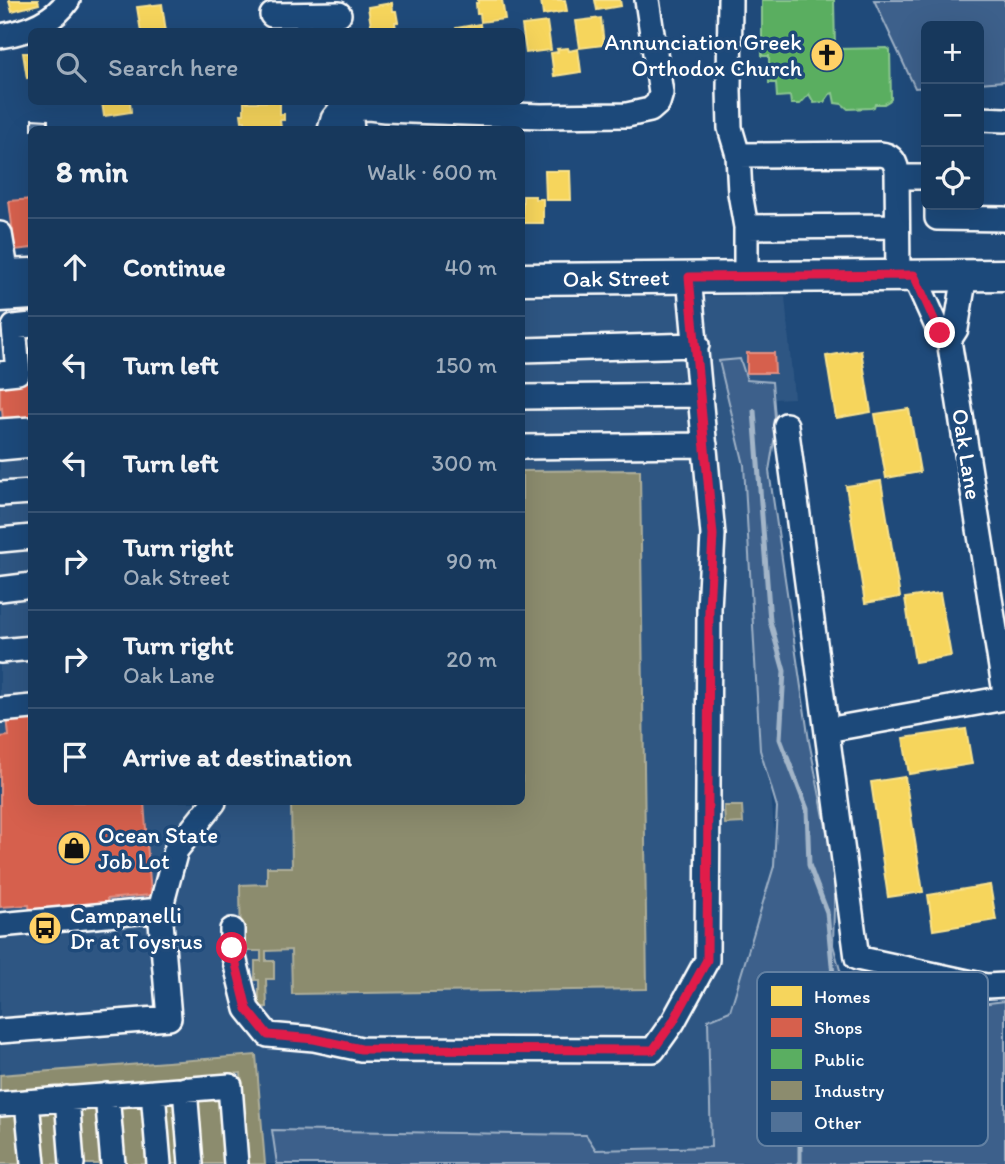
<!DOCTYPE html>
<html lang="en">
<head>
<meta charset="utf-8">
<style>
	:root { --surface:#17385c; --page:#244365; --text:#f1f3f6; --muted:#9eacbb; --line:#365272 }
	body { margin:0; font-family:Itim,sans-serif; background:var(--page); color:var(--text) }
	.controls { position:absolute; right:21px; top:21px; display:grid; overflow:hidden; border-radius:10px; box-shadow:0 7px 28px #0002 }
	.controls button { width:63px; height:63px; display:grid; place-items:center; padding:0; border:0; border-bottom:2px solid var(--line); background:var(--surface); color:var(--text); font:35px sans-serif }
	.stop { position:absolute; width:21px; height:21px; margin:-16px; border:5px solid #e11d48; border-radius:50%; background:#fff }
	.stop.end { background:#e11d48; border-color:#fff; box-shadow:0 2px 7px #0008 }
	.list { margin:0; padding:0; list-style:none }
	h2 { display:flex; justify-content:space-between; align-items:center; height:91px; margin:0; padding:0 28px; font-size:30px }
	h2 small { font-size:23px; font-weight:400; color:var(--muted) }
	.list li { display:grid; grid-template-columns:46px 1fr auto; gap:21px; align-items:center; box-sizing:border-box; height:98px; padding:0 28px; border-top:2px solid var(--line) }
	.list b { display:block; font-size:26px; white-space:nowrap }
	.list p { margin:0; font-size:23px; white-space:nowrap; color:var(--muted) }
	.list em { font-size:23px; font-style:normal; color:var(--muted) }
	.icon { flex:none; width:38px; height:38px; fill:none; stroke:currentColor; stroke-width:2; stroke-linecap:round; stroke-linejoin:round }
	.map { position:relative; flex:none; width:1005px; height:1164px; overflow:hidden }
	.search { position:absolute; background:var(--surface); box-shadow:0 7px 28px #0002; left:28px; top:28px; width:497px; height:77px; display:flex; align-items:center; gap:18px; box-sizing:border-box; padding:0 24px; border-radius:10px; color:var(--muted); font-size:26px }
	.panel { position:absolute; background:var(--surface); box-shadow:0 7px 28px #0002; left:28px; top:126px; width:497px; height:679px; border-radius:10px }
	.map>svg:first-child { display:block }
</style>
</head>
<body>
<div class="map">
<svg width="1005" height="1164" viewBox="0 0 1005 1164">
	<rect width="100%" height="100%" fill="#1f4a7a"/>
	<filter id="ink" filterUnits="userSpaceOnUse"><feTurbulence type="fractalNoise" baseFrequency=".0143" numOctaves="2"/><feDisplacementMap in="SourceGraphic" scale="14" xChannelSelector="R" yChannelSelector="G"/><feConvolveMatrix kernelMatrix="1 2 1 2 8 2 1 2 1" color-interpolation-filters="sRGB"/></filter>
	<g filter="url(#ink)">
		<path fill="#2e5683" d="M716,296H785L794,398L774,399L772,382L747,466L778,885L719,1151L285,1145V1164H0V313L31,310L32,802H522V298Z"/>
		<path fill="#3c618b" stroke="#9eb0c5" stroke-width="2" d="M874,0H1005V81L979,83V26H926V87L915,88Z
			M740,359L747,380L772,382L776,429L769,471L809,741L835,873L833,945L854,1020L1005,1001V1164H277L272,1130L586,1135L596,1150L711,1147L708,1020L730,1011L774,866L777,807L760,750L744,465L719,361Z"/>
		<path fill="#f6d55c" stroke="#f9e28d" stroke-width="2" d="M9,0H38L39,4L12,11Z
			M478,0H502L505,19L481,22L480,14H477L476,3H478Z
			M541,0H565L567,11L543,15Z
			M595,0H620L621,6L597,10Z
			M392,3L393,11H396L398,22H395L396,30L372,32L368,7Z
			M162,4L166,32H141L137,7Z
			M601,18L604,45L580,48L576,21Z
			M547,22L551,50L526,53L522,25Z
			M480,24L481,32H456V28Z
			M568,48L569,51L578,49L581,72L554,76L551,53L558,52L557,49Z
			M30,49H32V77L27,78L23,53H31Z
			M102,102H130L131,112L104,116Z
			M244,102H280V114H284V120H280L281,128L239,130L245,129V121H242L241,114H244Z
			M545,171H570L571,200H546Z
			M523,196H535V199H543V223H522Z
			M861,350L871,412L836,418L826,356Z
			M909,409L920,472L886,478L875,414Z
			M881,481L900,597L865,603L846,486Z
			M940,593L951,656L915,662L905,598Z
			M966,729L972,764L909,774L903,738Z
			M905,777L923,892L888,897L871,782Z
			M990,885L996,920L933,930L928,895Z"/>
		<path fill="#d6604d" stroke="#e29082" stroke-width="2" d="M32,199V248L15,250L9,201Z
			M747,353H774L775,373H747Z
			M31,379L32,419L3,421L2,408L0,409V382Z
			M32,714V802H144L151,895L107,899L108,906L30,912L29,905L0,907V737L9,736L7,716Z"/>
		<path fill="#5aae61" stroke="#8cc690" stroke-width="2" d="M762,0H834L835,49L887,48L890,50L891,99L889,101L884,104H875L874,107L871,108L848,109L842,104L835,103L833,93L830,94L824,102L814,103L809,94L800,104H791L790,96L777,97L776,83H769V56H762Z"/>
		<path fill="#8c8c6e" stroke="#aeae9a" stroke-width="2" d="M640,470L647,989L292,994L291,950L266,951V961H274V979H266L267,1007H259V980H255V961H261V951H241L240,885L267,884V867H292L291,802H522V471Z
			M724,806H742L743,823L725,824Z
			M256,1055L265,1164H248L241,1073L0,1093V1075Z
			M219,1099L224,1164H199L194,1100Z
			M179,1102L184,1164H167L162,1103Z
			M147,1105L151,1164H119L114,1108Z
			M100,1109L104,1164H80L75,1110Z
			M59,1112L64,1164H39L35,1114Z
			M20,1115L24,1164H0V1117Z"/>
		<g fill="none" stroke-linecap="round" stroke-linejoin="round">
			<path stroke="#a3b5c8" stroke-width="5" d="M754,411L770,621L784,671L780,739L807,809L809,865L827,912L836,1007L835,1064L800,1140V1164"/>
		</g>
		<path fill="#507197" stroke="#fff" stroke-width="2" d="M32,119L48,120V130H32Z"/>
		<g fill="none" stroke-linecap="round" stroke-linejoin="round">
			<defs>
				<path id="minor" d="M730,0L729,90L730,128L738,155
					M272,15L339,14
					M0,36C26,32 53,23 68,0
					M341,102V109L351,120L352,130
					M341,109L369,108L385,110L541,116L627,115L650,110L658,103L661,93L647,0
					M979,119L1005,120
					M330,130L333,119L341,109
					M897,177H926
					M937,205V218L1005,219
					M746,227L897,226
					M0,234L7,275
					M914,275L940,333L949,340
					M965,275L956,329L949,340L1005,693
					M746,276V227L740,193L738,155L880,154C891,155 895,160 897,171L898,275
					M522,350L697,345
					M0,374L18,372L14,327L32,325
					M522,397L701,395
					M786,425L857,958L986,986L1005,985
					M0,431L32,429
					M522,447L705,445
					M0,448L32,445
					M0,494L32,492
					M0,540L32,537
					M0,589L32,585
					M0,651L32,648
					M0,710L32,707
					M827,730L1005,698
					M0,925L160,910L176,850L214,802
					M232,930V949L247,1009L268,1035L314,1039L361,1049L653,1050L673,1022L707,960L709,609L713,535L689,277
					M0,1031L169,1018L160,910
					M185,1089L191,1164
					M153,1092L159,1164
					M107,1095L113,1164
					M67,1098L72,1164
					M27,1102L33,1164
					M0,1104L230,1086L236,1164"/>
				<path id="major" d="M0,275L32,274
					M522,279L1005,275
					M0,296L32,294"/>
			</defs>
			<use href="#minor" stroke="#fff" stroke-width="28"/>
			<use href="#major" stroke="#fff" stroke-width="35"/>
			<use href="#minor" stroke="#1f4a7a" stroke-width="23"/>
			<use href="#major" stroke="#1f4a7a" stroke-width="30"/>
		</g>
	</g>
	<g fill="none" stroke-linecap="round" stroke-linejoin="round" filter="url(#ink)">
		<path stroke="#e11d48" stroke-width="9" d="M232,948L247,1009L268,1035L314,1039L361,1049L653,1050L673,1022L707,960L709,609L713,535L689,277L914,275L940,333"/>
	</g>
	<defs>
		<symbol id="church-disc" viewBox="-11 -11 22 22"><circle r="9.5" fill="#ffd166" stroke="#1f4a7a"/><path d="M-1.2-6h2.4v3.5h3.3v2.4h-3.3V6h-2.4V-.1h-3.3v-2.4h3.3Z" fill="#111"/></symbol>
		<symbol id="shop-disc" viewBox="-11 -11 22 22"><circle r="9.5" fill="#ffd166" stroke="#1f4a7a"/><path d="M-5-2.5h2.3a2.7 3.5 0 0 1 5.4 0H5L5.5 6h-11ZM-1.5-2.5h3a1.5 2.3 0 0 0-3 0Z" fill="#111"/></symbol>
		<symbol id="bus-disc" viewBox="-11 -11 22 22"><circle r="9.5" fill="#ffd166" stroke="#1f4a7a"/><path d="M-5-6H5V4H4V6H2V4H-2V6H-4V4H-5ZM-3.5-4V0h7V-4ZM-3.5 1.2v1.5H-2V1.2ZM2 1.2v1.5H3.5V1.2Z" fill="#111"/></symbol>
	</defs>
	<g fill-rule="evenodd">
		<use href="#church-disc" x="808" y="36" width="38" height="38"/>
		<use href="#shop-disc" x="55" y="829" width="38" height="38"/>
		<use href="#bus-disc" x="26" y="909" width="38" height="38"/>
	</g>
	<g text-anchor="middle" stroke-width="7" stroke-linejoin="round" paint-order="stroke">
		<g font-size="23" fill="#fff" stroke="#1f4a7a" text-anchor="start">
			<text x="802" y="50" text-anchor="end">Annunciation Greek<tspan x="802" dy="26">Orthodox Church</tspan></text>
			<text x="98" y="843">Ocean State<tspan x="98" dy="26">Job Lot</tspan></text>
			<text x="70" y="923">Campanelli<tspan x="70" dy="26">Dr at Toysrus</tspan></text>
		</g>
		<g font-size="23" fill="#fff" stroke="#1f4a7a">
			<text transform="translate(616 278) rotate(-1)" y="8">Oak Street</text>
			<text transform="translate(967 454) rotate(81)" y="8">Oak Lane</text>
		</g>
	</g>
	<rect x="757" y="972" width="231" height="174" rx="10" fill="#1f4a7a" stroke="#6280a2" stroke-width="2"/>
	<rect x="771" y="986" width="31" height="20" fill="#f6d55c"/>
	<rect x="771" y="1018" width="31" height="19" fill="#d6604d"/>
	<rect x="771" y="1049" width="31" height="20" fill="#5aae61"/>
	<rect x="771" y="1081" width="31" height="19" fill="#8c8c6e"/>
	<rect x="771" y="1112" width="31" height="20" fill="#507197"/>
	<g font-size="19" fill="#fff">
		<text x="814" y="1003">Homes</text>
		<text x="814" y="1034">Shops</text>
		<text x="814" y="1066">Public</text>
		<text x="814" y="1097">Industry</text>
		<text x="814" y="1129">Other</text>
	</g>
</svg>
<div class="controls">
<button>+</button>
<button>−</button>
<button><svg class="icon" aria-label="locate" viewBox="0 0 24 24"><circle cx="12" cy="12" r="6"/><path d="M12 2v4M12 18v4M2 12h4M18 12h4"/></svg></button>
</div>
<div class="stop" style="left:232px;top:948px"></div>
<div class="stop end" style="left:940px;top:333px"></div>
<div class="search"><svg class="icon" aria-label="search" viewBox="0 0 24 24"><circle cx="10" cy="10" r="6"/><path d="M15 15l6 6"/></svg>Search here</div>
<section class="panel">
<h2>8 min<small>Walk · 600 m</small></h2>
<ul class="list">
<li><svg class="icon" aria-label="ahead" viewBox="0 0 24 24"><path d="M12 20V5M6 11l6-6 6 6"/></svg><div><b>Continue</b></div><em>40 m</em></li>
<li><svg class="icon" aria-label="left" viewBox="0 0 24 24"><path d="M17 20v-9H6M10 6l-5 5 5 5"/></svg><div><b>Turn left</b></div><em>150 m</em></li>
<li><svg class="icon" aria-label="left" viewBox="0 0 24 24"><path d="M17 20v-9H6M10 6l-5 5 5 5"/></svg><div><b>Turn left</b></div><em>300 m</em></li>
<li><svg class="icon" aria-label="right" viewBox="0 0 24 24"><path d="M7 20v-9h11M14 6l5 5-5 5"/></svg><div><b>Turn right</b><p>Oak Street</p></div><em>90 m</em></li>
<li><svg class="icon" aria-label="right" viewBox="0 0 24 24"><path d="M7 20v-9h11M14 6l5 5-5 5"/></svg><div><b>Turn right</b><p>Oak Lane</p></div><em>20 m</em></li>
<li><svg class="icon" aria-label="arrive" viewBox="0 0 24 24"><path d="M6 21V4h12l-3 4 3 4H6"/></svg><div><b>Arrive at destination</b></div></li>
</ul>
</section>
</div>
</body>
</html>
